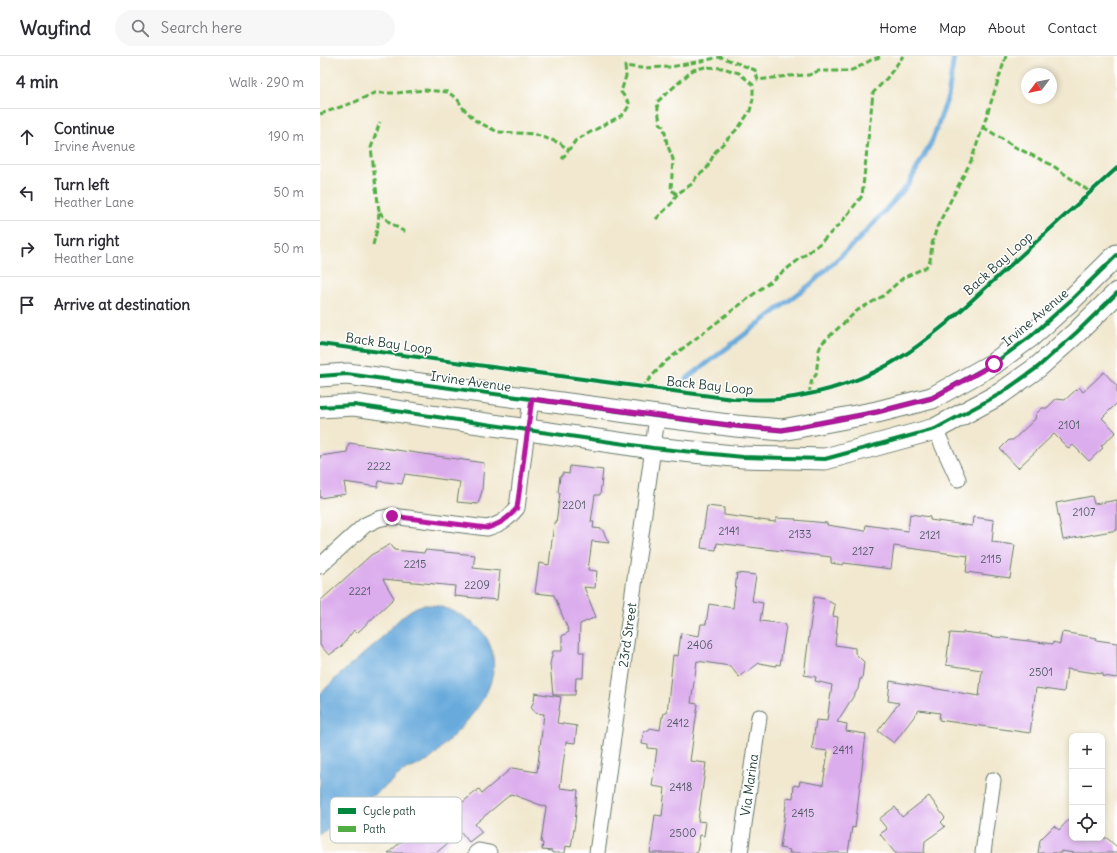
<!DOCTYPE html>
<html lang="en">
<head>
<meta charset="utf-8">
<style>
	:root { --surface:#fff; --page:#f7f7f7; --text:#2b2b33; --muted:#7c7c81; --line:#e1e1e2 }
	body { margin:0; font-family:Delius,sans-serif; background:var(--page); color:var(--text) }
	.controls { position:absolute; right:12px; bottom:12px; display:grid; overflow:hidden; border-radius:8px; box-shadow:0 2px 6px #0003 }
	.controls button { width:36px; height:36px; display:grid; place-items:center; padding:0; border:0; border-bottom:1px solid var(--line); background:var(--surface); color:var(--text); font:20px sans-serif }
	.compass { position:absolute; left:701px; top:12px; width:36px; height:36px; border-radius:50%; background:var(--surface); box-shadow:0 2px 6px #0003; rotate:238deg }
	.stop { position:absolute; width:12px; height:12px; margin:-9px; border:3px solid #b5179e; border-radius:50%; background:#fff }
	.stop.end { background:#b5179e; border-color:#fff; box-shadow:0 1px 4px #0008 }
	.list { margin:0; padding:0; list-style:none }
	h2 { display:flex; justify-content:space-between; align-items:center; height:52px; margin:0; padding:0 16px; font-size:17px }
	h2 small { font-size:13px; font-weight:400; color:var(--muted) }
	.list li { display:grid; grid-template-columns:26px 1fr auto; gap:12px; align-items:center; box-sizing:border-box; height:56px; padding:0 16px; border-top:1px solid var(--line) }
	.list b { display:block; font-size:15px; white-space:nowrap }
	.list p { margin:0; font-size:13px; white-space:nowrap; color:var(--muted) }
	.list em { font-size:13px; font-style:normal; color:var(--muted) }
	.icon { flex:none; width:22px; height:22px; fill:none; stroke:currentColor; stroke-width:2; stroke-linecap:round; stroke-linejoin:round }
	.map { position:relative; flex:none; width:797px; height:797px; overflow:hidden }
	header { display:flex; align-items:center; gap:24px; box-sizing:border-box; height:56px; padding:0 20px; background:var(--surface); border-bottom:1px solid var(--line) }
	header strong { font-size:19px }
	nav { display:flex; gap:22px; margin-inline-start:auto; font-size:14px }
	.search { width:280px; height:36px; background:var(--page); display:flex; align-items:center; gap:10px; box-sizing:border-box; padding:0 14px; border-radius:22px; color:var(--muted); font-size:15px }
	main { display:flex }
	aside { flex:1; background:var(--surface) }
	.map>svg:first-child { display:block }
</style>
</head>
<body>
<header>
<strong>Wayfind</strong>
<div class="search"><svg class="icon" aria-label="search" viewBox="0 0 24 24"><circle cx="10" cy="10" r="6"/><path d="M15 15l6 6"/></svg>Search here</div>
<nav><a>Home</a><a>Map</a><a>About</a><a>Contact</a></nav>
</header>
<main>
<aside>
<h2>4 min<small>Walk · 290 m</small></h2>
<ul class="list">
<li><svg class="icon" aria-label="ahead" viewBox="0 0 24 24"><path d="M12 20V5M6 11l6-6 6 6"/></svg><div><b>Continue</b><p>Irvine Avenue</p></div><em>190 m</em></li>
<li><svg class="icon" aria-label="left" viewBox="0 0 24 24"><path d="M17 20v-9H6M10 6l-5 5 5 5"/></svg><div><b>Turn left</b><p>Heather Lane</p></div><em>50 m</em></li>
<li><svg class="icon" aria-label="right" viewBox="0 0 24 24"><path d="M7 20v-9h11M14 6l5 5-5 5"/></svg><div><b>Turn right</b><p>Heather Lane</p></div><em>50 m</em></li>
<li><svg class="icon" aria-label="arrive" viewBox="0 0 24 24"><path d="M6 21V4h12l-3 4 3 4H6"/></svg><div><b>Arrive at destination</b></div></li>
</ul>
</aside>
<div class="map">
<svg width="797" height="797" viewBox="0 0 797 797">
	<rect width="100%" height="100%" fill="#fff"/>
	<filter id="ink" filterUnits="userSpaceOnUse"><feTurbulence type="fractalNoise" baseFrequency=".025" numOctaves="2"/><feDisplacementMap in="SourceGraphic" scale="8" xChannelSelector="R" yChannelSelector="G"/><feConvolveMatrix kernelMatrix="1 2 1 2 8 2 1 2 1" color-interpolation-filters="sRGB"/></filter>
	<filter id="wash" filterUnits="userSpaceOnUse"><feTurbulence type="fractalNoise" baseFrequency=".012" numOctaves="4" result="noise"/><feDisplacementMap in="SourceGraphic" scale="16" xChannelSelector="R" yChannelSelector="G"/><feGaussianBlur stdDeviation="0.9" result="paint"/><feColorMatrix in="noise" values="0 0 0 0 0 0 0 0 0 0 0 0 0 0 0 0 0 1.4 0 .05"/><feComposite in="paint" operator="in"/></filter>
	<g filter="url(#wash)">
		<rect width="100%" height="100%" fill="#f1e8cf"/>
		<path fill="#69aadc" stroke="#447488" d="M103,549C109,549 116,549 121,551C137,555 160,569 167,583C188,622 154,659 128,685C121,691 116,699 109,704C100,710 90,711 81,717C75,721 69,728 63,732C42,748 20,762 0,780V638C17,620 37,604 55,588C68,576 86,552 103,549Z"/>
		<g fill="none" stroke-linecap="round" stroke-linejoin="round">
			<path stroke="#69aadc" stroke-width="5" d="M365,324L491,228L542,180L588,129L612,85L628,41L634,0"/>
		</g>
		<g id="blocks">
			<path fill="#dcaded" d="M784,316L797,330V347L782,362L796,376L781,390L783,392L769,405L753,389L749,393L734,378L698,412L680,393L689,384H693L715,363L716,358L722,352H727L736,343L745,344L759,331L763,336Z
				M29,387L164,407L162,435L158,448L137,446L140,426L85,418L82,428L59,425L58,431L24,426L26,438L0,442V400L27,396Z
				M250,410L283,414L280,439H275L271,466H274L273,472L282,473L289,487L272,485L268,514L277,515L275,532L264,531L276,561L260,568L259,596H264L263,622H256L255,639H233L230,608L233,595H242V580L249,576L234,539L215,537L219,507L229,509L234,467H236L240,437H238L240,420H242V417L249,418Z
				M772,440L774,448L797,444V474L743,484L736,447Z
				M387,450L404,452V459L455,466L456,462L476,463L475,464L507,467V469L545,475L546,469L588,475L590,458L610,461V464L652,470L653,461L674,464L672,486L695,489L690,522L646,516L648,500L574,490L571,513L524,507L523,509L511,507V501L397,487L396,494L381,492Z
				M71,488L74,494L104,497L105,494L155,499L153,512L180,515L177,544L134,540L135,530L63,523L74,542L37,577L34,574L21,591L9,599L0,589V545L51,499Z
				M417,517L436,519L432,545L443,547L440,565L465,568L466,570L460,609L456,608V610L439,607L427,616L426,615L419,621L410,610L377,605L371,647L378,648L370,705L386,707L378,765L386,766L384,780L380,779L377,797H330L335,759L342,760L345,732L332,730L337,693L328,692V689L322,688L324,675H329L330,672L340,674L342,661H343L344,657H347L353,599L358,600L361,577L379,580L381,568H386L389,548L413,552Z
				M494,541L505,543L515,549L513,560L518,561L515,589L535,592V597L544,606L542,623H540L538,633L517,666L527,668L526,675L546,678L535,772L532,771L528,797H469L470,794L460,792L467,741L473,742L474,729L479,730L480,725L503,729L508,695L492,693L496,664L507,665L512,629L495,625L496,621L484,619Z
				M643,576L668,579V580L733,588V586L740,588L742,576L777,582L776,584L797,587V622L783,620V618L747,613L744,636L716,632L710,677L619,664L620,657L599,654L574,687L558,675L579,647L568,645L570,625L659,640L662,614L626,609L630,577L643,578Z
				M215,637L241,641L237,667L257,670L255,687L246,686L240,732L258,734L255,767L251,791L246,790L245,797H232V795L222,794L223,787L221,786L226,751L191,738L155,768L162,776L149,786L141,776L116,797H68L83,784L80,782L106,760L111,765L114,763L117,767L159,733L162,737L192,712L217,716L224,658L215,657L211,651L214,645Z
				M609,740L625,762L621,766L625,771L605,785L604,797H575L560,778L567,773L559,763L575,751L582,761Z
				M752,760V782H787L797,791V797H754L741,795V797H718L720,784L734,770L739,774Z"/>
		</g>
	</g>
	<g filter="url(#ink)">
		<use href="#blocks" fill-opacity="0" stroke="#68796a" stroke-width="1"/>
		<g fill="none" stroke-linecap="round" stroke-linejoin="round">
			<defs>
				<path id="minor" d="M615,373L638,423
					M0,510L45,469L58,463L72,460L167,472C181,468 187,464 197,452L211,343
					M156,797L159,795L169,797
					M277,797L333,392L337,360
					M420,797L439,661
					M663,797L673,724"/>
				<path id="secondary" d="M0,320L27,318L337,360L416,370L462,374L557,356L612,342L673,308L711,280L750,245L797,199
					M0,351L34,349L333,392L423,401L505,403L615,373L680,338L718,311L757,276L797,237"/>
			</defs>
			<use href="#minor" stroke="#68796a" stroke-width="17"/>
			<use href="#secondary" stroke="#68796a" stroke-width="23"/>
			<use href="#minor" stroke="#fff" stroke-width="15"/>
			<use href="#secondary" stroke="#fff" stroke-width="21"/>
			<path stroke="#52ad45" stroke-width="3" stroke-dasharray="6 3" stroke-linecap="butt" d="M0,58L35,46L54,37H77L105,34L128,36L138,44L143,52L156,65L178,76L214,78L240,87L249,95
				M663,71L695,91L732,109L770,136
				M242,103L256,84L304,58L310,48L301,36L306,20L305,10L321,12L351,11L401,1L435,14L438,24L468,20L489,19L498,15H529L537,12L551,4L562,0
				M59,155L51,92L60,66
				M336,163L353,146L357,138L372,128L377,120L386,114L395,96L419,71L430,55L433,43V29L419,17L403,12L385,11L373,14L337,46L340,67L344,71L347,88L353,103L351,134L357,138
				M53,189L58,169L59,155C66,165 74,170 85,176
				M321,332L345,306L498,189L520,168L542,140L553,37L567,22L583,0
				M489,338L492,323L496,319L499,294L502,287L538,254L563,240L583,222L606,211L610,205L612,188L617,171L651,105L663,71L686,0"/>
			<defs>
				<path id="cycleway" d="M0,288L413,343C429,343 444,344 459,343C503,338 547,323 583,300C599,290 613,278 627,267L797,112
					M0,320L27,318L337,360L416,370L462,374L557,356L612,342L673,308L711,280L750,245L797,199
					M0,351L34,349L333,392L423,401L505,403L615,373L680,338L718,311L757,276L797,237"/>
			</defs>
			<use href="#cycleway" stroke="#fff" stroke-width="6"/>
			<use href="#cycleway" stroke="#00873e" stroke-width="4"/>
		</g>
	</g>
	<g fill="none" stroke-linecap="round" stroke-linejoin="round" filter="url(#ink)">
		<path stroke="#b5179e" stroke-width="5" d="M72,460L167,472C180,468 188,463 197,452L212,343L416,370L462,374L557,356L612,342L674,308"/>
	</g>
	<g text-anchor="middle" stroke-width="3" stroke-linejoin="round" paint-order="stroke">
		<g font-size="11" fill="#4e5962">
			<text x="749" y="373">2101</text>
			<text x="59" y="414">2222</text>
			<text x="254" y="453">2201</text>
			<text x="764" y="460">2107</text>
			<text x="409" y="479">2141</text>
			<text x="480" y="482">2133</text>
			<text x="610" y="483">2121</text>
			<text x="543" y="499">2127</text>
			<text x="671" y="507">2115</text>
			<text x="95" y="512">2215</text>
			<text x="157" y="533">2209</text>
			<text x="40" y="539">2221</text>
			<text x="380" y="593">2406</text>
			<text x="721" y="620">2501</text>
			<text x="358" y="671">2412</text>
			<text x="523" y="698">2411</text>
			<text x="361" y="735">2418</text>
			<text x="483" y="761">2415</text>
			<text x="363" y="781">2500</text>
		</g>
		<g font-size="13" fill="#1f3d34" stroke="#fff">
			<text transform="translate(678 207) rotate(-42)" y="5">Back Bay Loop</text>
			<text transform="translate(715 261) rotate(-40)" y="5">Irvine Avenue</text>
			<text transform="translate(69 287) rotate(8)" y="5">Back Bay Loop</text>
			<text transform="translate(151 325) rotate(8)" y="5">Irvine Avenue</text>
			<text transform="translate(390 329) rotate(6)" y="5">Back Bay Loop</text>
			<text transform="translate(307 579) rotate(-82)" y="5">23rd Street</text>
			<text transform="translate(429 729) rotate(-82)" y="5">Via Marina</text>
		</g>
	</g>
	<rect x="10" y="741" width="132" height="46" rx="6" fill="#fff" stroke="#bcc5c2" stroke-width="1"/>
	<rect x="18" y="752" width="18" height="6" fill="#00873e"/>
	<rect x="18" y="770" width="18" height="6" fill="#52ad45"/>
	<g font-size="11" fill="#1f3d34">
		<text x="43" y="759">Cycle path</text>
		<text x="43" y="777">Path</text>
	</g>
</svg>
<div class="controls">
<button>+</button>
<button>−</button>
<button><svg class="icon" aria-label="locate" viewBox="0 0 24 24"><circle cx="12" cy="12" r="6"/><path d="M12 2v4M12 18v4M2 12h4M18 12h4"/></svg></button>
</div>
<svg class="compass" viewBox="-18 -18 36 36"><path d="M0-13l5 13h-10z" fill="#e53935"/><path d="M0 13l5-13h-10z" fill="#7c7c81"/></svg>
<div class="stop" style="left:674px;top:308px"></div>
<div class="stop end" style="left:72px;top:460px"></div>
</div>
</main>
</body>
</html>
